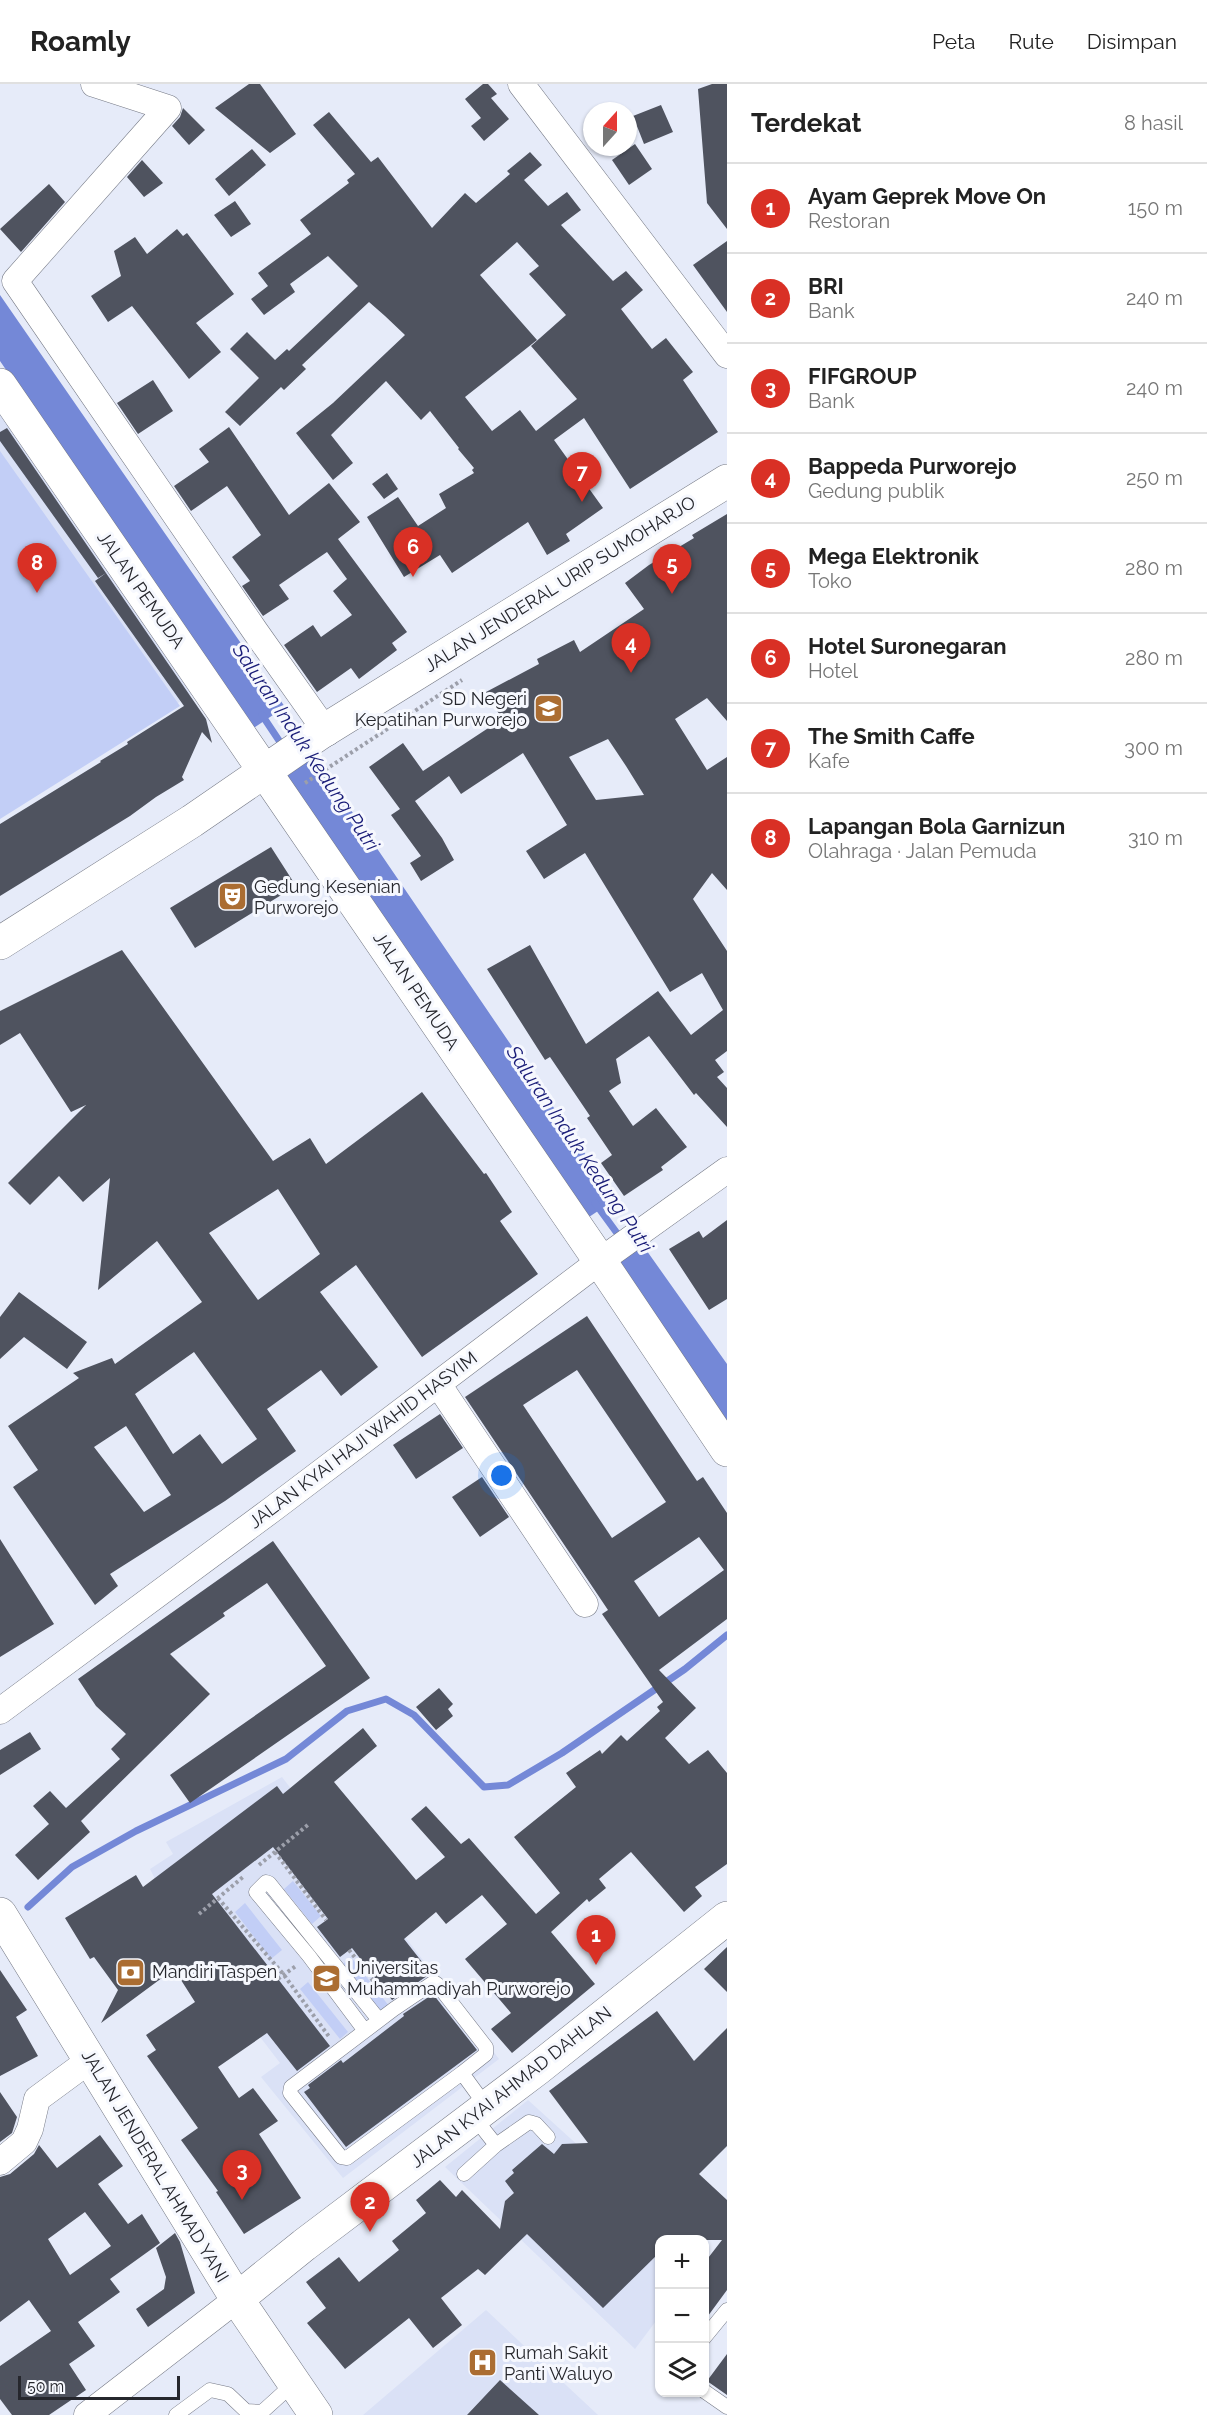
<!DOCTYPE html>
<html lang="id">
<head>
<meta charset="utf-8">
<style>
	:root { --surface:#fff; --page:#f2f2f2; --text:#222; --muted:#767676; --line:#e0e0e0; --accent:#d93025 }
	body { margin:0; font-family:Raleway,sans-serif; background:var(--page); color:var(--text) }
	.controls { position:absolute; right:18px; bottom:18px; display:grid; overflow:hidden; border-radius:12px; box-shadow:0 2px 4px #0004 }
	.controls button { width:54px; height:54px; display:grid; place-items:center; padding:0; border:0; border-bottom:2px solid var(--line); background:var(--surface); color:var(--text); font:30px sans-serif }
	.compass { position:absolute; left:583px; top:18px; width:54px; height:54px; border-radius:50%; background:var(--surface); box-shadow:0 2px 4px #0004; rotate:21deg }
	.scale { position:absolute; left:18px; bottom:15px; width:162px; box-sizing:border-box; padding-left:6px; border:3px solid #26272d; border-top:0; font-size:16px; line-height:21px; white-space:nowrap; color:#26272d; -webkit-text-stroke:4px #f6f8fe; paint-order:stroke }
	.you { position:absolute; left:502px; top:1392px; width:21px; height:21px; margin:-15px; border:4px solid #fff; border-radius:50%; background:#1a73e8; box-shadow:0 0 0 9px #1a73e833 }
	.badge { display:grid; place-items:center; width:39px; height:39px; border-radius:50%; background:var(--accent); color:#fff; font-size:20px; font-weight:700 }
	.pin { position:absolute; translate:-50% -50px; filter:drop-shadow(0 2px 3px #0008) }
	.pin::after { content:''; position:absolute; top:32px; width:21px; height:18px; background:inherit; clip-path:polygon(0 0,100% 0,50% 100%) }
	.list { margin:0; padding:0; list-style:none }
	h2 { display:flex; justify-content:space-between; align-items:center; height:78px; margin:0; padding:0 24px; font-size:26px }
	h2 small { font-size:20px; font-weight:400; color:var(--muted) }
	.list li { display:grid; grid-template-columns:39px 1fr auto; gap:18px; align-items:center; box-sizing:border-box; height:90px; padding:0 24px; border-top:2px solid var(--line) }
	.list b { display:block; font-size:22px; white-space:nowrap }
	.list p { margin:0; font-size:20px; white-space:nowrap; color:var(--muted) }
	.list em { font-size:20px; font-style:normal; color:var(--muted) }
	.icon { flex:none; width:33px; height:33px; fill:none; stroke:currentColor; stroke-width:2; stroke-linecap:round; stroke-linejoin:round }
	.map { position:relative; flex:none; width:727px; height:2331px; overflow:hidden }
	header { display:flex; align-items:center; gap:36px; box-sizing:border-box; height:84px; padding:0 30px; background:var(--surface); border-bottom:2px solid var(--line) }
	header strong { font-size:28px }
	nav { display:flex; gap:33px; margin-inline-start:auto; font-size:21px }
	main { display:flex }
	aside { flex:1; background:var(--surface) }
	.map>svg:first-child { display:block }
</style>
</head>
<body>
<header>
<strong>Roamly</strong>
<nav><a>Peta</a><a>Rute</a><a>Disimpan</a></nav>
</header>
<main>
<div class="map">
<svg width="727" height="2331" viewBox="0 0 727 2331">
	<rect width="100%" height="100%" fill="#e6ebf9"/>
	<path fill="#dae1f6" d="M0,315L200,604L175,621L0,368Z
		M282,1693L499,1975L343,2094L261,1993L280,1979L153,1813L161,1807L150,1785L173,1770L166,1758Z
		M528,2016L678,2152L660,2156L659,2233L635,2265L445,2083Z
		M486,2226L598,2331H363Z"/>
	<path fill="#c2cef6" d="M0,367L180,622L0,735Z
		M293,1797L321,1832L312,1840L284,1805Z
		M245,1819L282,1866L271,1875L235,1828Z
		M351,1873L389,1922L379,1929L342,1881Z
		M308,1898L348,1948L340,1955L300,1905Z"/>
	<path fill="#7488d7" d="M0,211L285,623L252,645L0,277Z
		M314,672L616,1115L583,1137L284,692Z
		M637,1153L727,1280V1345L607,1174Z"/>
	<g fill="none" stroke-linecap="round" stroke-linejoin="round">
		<path stroke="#7488d7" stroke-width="7" d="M262,631L284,664
			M595,1119L622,1156
			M28,1823L72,1783L136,1747L286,1675L347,1627L386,1615L414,1631L484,1703L508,1701L562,1669L685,1585L727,1551"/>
	</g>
	<path fill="#4f535f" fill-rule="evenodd" d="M249,0H260L296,50L270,69L215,24Z
		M483,0H488L497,10L491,14L509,35L484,57L471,42L481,34L465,15Z
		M712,0H727V145L707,119L698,5Z
		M661,21L673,48L644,60L633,32Z
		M183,24L205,46L189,61L172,42L180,33Z
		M329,28L371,78L378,73L432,144L465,109L476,119L510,90L507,87L530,68L542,81L524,96L548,122L567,108L581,126L561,141L613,197L626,187L643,206L621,225L652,265L666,254L693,288L683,296L718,348L630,405L584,334L554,356L603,424L566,450L570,457L547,471L528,438L452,489L440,471L404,493L367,433L398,413L418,442L446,424L439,410L474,389L472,386L474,384L458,365L459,364L430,327L421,336L386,297L331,351L353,379L333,396L296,349L333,319L405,251L385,232L369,218L302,281L306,285L284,306L281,303L240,342L225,328L259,294L230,265L247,248L275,276L287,265L289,267L358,202L328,172L290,200L295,208L264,231L251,215L268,202L258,189L311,150L300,136L349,99L347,96L355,90L313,41ZM517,158L539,182L529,190L566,231L531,262L577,315L536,347L520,326L492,347L465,313L537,256L480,191Z
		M635,60L652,85L629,101L612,76Z
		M252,65L266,81L229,112L215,95Z
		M142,76L163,99L144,113L127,93Z
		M49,100L65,118L21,168L0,145Z
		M235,117L251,140L231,153L214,131Z
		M177,145L183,152L187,149L234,210L196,239L221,268L189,295L132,222L108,238L91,212L121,192L114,167L135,153L147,170Z
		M727,157V228L693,181Z
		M153,296L173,327L138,350L117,319Z
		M229,343L289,431L329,399L360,438L338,455L407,548L392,559L397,566L359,595L351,584L317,608L284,561L313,541L321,553L352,531L333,507L347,495L327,468L279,501L289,515L263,532L242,502L250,497L232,473L261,451L227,402L191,427L174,402L209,378L199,365Z
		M7,344L106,489L98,494L0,357V348Z
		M387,389L398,405L384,415L372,400Z
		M727,430V637L707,614L675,635L707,686L727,673V806L712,789L693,815L727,867V967L715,976L724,988L717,993L727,1004V1043L696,1009L694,1011L649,952L616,975L621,999L609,1007L633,1042L656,1024L687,1063L661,1083L663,1086L624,1112L601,1079L612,1071L587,1034L590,1032L550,973L545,976L487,885L530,861L586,960L658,907L691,951L723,926L702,889L670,908L585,769L544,795L526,767L567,741L523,669L461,710L449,692L415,717L442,754L454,776L421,797L410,779L421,772L391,731L400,725L369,683L403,659L423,687L502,635L486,608L539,580L537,575L574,556L580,568L644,525L625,499L649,481L694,454L692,451ZM608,655L626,682L644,711L596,716L569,673Z
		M106,489L206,635L212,659L202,648L182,693L184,696L156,713L130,732L0,812V740L101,678L100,677L128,660L127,658L184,622L95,497Z
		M271,763L296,802L195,864L170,824Z
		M122,866L273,1077L310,1054L326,1080L422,1008L484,1090L486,1089L512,1128L500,1137L538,1190L422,1273L356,1181L320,1208L378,1283L341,1312L321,1286L267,1325L296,1367L225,1417L110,1490L118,1502L95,1521L13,1403L38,1386L8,1342L79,1294L73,1289L112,1274L115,1280L202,1218L157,1157L98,1206L110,1094L83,1118L59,1092L30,1121L8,1099L86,1021L71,1028L20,949L0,961V927ZM278,1105L320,1170L258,1216L209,1149ZM194,1268L257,1355L222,1380L200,1350L173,1370L135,1310ZM126,1342L171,1411L144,1428L94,1363Z
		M727,1136V1215L709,1226L669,1165L699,1147L703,1154Z
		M19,1208L87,1258L67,1285L24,1253L0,1275V1233Z
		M587,1232L697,1397L703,1393L727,1429V1535L659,1586L696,1624L665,1654L689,1680L708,1666L727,1689V1780L695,1803L702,1812L684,1828L631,1768L599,1795L606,1804L589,1818L587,1815L551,1848L595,1900L512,1969L491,1945L511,1929L465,1875L507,1840L482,1811L446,1840L436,1828L404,1855L426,1883L422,1885L427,1892L392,1916L352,1864L340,1873L317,1843L328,1835L273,1763L212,1810L330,1962L297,1987L267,1949L218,1983L239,2014L253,2004L278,2037L259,2050L301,2114L244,2150L216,2108L218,2107L181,2056L198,2044L147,1972L156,1966L146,1951L195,1918L174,1885L101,1939L118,1906L94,1873L90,1875L65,1834L136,1791L143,1803L277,1702L283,1710L363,1644L377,1662L334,1698L416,1796L445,1773L411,1735L426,1722L461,1760L469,1754L536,1830L560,1809L514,1753L576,1703L566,1689L600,1666L602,1670L621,1651L627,1657L660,1627L657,1623L663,1618L602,1530L608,1526L465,1313ZM577,1286L666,1418L612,1454L523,1321ZM699,1453L724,1486L659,1533L634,1497Z
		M440,1330L463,1364L416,1395L393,1361Z
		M482,1393L509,1433L480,1453L452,1413Z
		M0,1455L54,1540L0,1573Z
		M273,1457L370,1594L190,1719L170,1691L326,1582L267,1499L223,1529L225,1532L170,1570L210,1610L81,1737L90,1748L38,1796L15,1771L49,1740L33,1722L50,1707L66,1724L120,1675L111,1665L126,1650L96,1622L78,1595Z
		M439,1604L453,1620L448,1625L453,1632L436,1646L416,1623Z
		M30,1648L41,1665L0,1691V1666Z
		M727,1863V1908L704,1885Z
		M0,1886L27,1926L16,1933L38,1972L0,1992Z
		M433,1910L477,1966L346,2063L304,2008L310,2004L308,2001L341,1976L343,1979L404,1932L403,1930Z
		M657,1927L694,1977L727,1944V2062L699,2090L727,2116V2206L705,2236V2178L722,2156H660V2168L603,2224L527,2150L485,2191L478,2185L441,2214L462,2241L433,2264L409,2234L345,2285L307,2239L326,2224L306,2198L339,2173L359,2198L399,2166L392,2157L426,2129L416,2116L440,2096L456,2113L462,2106L500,2145L505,2117L514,2109L505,2097L514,2089L512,2086L542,2060L554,2070L562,2060L588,2059L549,2007Z
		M0,2008L17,2033L12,2049L0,2058Z
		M100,2051L123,2082L98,2100L128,2140L142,2130L160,2159L110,2195L120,2208L78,2238L95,2262L69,2280L86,2306L49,2331H12L0,2315V2282L51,2247L29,2216L0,2238V2093L10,2090L34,2070L39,2061L57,2084ZM85,2128L111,2162L70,2191L48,2155Z
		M175,2149L180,2158L195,2209L148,2243L136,2225L164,2205L166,2193L156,2164Z
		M727,2270V2311L707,2297Z
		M500,2296L539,2331H467Z"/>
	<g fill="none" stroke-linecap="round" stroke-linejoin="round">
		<defs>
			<path id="lane" d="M365,1947L309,1872L256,1808L266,1798L269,1799L379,1936
				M462,1989L347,2074L341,2073L290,2009L291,2003L394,1925L434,1898L437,1900L486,1963V1970L462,1989L486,2022
				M473,2032L496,2061L529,2038L536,2040L548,2053
				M464,2090L496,2061
				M704,2254L727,2226
				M704,2307L727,2323
				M176,2331L210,2306L228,2310L246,2327L262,2328L294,2299"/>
			<path id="street" d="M94,0L168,24L15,197L255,547L325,646
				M521,0L727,271
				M438,1300L585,1520
				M0,1627L274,1424L600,1177L727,1086
				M0,2078L24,2058L30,2045L37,2015L90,1976
				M87,2331L237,2215"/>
			<path id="secondary" d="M0,301L600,1177L727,1366
				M325,646L727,397
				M0,859L192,737L323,647
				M0,1830L237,2215L316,2331
				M237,2215L304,2161L537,1985L727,1834"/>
			<path id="primary" d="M323,647L325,646"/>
		</defs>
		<use href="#lane" stroke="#767a86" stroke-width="15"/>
		<use href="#street" stroke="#767a86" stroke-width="27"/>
		<use href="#secondary" stroke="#767a86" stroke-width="34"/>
		<use href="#primary" stroke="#767a86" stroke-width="34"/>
		<path stroke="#9c9faa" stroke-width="4" stroke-dasharray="3 3" stroke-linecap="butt" d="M305,699L462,596
			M275,1768L326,1836
			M259,1781L309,1740
			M218,1814L284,1891L330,1954
			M199,1830L243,1793
			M349,1866L378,1903
			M278,1895L296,1882"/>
		<use href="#lane" stroke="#fff" stroke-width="14"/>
		<use href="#street" stroke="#fff" stroke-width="26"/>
		<use href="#secondary" stroke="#fff" stroke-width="33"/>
		<use href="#primary" stroke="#fff" stroke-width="33"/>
	</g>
	<defs>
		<symbol id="school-square" viewBox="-11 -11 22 22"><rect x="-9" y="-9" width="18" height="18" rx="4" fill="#ab6d32" stroke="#f6f8fe"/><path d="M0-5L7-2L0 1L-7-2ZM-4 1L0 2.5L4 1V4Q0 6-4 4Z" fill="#fff"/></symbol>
		<symbol id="theatre-square" viewBox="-11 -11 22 22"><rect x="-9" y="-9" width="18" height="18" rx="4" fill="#ab6d32" stroke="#f6f8fe"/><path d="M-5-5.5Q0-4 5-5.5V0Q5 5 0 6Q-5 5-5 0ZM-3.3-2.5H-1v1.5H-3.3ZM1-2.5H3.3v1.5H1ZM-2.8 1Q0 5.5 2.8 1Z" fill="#fff"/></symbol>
		<symbol id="bank-square" viewBox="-11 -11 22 22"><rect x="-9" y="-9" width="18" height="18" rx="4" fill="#ab6d32" stroke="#f6f8fe"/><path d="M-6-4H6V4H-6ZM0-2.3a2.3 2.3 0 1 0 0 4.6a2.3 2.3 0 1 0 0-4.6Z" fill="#fff"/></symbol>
		<symbol id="university-square" viewBox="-11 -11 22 22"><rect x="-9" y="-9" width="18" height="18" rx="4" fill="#ab6d32" stroke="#f6f8fe"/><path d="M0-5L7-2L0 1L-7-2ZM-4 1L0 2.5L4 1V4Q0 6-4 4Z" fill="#fff"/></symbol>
		<symbol id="hospital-square" viewBox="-11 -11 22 22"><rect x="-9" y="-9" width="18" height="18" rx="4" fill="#ab6d32" stroke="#f6f8fe"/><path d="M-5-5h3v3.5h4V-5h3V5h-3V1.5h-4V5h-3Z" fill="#fff"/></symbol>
	</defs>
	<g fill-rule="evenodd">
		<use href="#school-square" x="532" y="608" width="33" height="33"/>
		<use href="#theatre-square" x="216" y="796" width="33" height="33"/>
		<use href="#bank-square" x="114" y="1872" width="33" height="33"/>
		<use href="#university-square" x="310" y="1878" width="33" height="33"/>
		<use href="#hospital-square" x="466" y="2262" width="33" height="33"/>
	</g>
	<g text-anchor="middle" stroke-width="6" stroke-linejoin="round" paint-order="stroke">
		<g font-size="18" fill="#26272d" stroke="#f6f8fe">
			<text transform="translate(560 500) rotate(-32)" y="6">JALAN JENDERAL URIP SUMOHARJO</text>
			<text transform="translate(141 506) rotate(55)" y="6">JALAN PEMUDA</text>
			<text transform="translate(416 907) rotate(56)" y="6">JALAN PEMUDA</text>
			<text transform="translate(363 1356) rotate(-37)" y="6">JALAN KYAI HAJI WAHID HASYIM</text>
			<text transform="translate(511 2003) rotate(-38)" y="6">JALAN KYAI AHMAD DAHLAN</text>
			<text transform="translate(155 2082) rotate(59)" y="6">JALAN JENDERAL AHMAD YANI</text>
		</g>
		<g font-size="18" fill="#26272d" stroke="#f6f8fe" text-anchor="start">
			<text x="527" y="621" text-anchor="end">SD Negeri<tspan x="527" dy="21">Kepatihan Purworejo</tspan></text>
			<text x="254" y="809">Gedung Kesenian<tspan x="254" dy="21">Purworejo</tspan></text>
			<text x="347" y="1890">Universitas<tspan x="347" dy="21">Muhammadiyah Purworejo</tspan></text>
			<text x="152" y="1894">Mandiri Taspen</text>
			<text x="504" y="2275">Rumah Sakit<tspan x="504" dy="21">Panti Waluyo</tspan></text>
		</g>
		<g font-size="20" font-style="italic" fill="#181b77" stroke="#f6f8fe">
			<text transform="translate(306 663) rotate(56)" y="7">Saluran Induk Kedung Putri</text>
			<text transform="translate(580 1065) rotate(56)" y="7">Saluran Induk Kedung Putri</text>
		</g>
	</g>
</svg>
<div class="controls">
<button>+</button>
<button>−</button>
<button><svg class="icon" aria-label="layers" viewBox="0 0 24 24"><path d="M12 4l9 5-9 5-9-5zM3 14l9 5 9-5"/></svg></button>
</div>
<svg class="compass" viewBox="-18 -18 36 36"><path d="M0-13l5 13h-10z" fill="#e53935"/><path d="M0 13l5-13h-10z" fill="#767676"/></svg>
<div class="scale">50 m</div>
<div class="you"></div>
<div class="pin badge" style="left:596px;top:1881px">1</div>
<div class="pin badge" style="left:370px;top:2148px">2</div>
<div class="pin badge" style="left:242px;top:2116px">3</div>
<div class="pin badge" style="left:631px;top:589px">4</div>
<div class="pin badge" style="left:672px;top:510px">5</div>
<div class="pin badge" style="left:413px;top:493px">6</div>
<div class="pin badge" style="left:582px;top:418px">7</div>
<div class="pin badge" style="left:37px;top:509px">8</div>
</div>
<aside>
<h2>Terdekat<small>8 hasil</small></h2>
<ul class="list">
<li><span class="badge">1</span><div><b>Ayam Geprek Move On</b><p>Restoran</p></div><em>150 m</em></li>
<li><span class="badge">2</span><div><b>BRI</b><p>Bank</p></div><em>240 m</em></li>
<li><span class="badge">3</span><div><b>FIFGROUP</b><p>Bank</p></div><em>240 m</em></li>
<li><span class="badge">4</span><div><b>Bappeda Purworejo</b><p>Gedung publik</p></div><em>250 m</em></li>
<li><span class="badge">5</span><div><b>Mega Elektronik</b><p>Toko</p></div><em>280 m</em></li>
<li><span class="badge">6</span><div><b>Hotel Suronegaran</b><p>Hotel</p></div><em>280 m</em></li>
<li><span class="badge">7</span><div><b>The Smith Caffe</b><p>Kafe</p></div><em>300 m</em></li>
<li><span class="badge">8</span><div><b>Lapangan Bola Garnizun</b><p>Olahraga · Jalan Pemuda</p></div><em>310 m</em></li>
</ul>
</aside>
</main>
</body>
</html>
